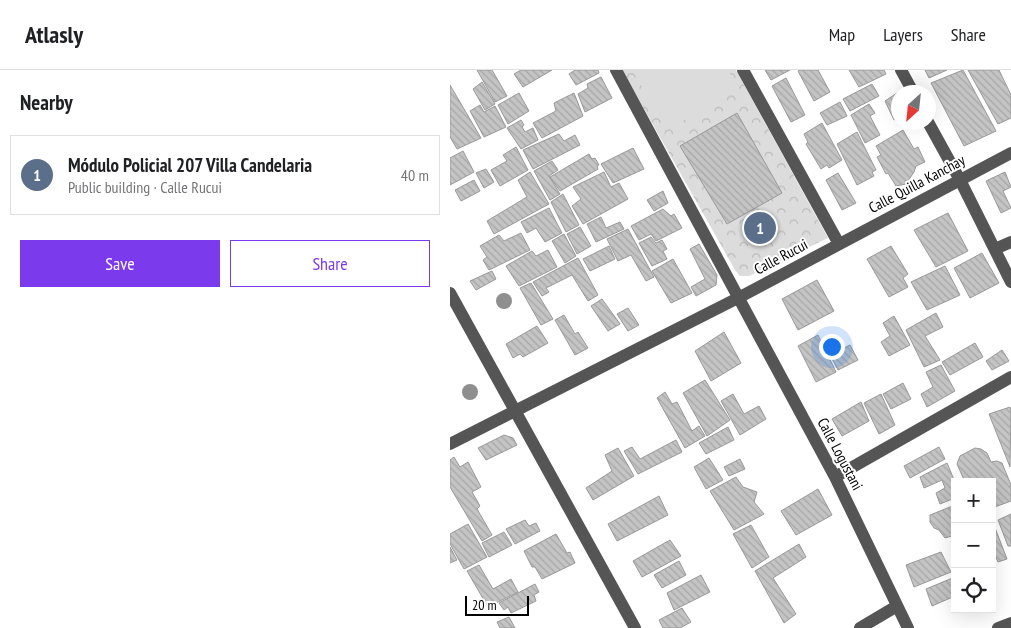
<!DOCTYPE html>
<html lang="en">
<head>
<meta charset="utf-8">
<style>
	:root { --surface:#fff; --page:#f2f2f2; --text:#202124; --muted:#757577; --line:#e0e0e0; --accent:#7c3aed }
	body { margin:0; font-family:"PT Sans Narrow",sans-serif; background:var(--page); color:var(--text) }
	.controls { position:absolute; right:15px; bottom:15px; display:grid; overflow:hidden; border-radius:0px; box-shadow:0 5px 20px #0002 }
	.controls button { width:45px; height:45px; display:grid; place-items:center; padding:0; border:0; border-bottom:1px solid var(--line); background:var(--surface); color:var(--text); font:25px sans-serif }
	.compass { position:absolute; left:441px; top:15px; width:45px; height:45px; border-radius:50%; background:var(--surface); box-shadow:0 5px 20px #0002; rotate:207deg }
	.scale { position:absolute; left:15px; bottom:12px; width:64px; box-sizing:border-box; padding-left:5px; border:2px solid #000; border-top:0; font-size:14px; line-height:18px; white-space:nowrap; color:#000; -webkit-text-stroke:4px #fff; paint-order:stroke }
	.you { position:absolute; left:381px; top:276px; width:18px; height:18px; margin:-12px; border:4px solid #fff; border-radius:50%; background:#1a73e8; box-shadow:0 0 0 8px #1a73e833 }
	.badge { display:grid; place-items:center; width:32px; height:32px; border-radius:50%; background:var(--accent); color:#fff; font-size:16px; font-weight:700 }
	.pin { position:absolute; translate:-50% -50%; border:2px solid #fff; box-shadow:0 1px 5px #0006 }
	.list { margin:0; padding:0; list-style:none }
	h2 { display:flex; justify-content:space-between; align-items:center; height:65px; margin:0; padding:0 20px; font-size:21px }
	h2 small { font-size:16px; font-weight:400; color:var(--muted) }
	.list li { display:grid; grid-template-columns:32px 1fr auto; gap:15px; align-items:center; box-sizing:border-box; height:80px; margin:0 10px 10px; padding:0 10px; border:1px solid var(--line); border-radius:0px }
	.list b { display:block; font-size:19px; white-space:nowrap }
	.list p { margin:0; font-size:16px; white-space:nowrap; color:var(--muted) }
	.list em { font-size:16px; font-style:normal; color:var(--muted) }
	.actions { display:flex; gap:10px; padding:15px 20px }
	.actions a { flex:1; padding:11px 0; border:1px solid var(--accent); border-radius:0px; text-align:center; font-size:18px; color:var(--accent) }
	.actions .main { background:var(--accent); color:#fff }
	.icon { flex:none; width:28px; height:28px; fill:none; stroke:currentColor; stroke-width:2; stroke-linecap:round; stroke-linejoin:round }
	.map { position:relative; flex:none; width:561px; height:558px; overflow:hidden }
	header { display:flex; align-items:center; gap:30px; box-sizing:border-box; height:70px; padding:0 25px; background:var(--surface); border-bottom:1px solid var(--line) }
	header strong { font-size:24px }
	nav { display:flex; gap:28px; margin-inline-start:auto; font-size:18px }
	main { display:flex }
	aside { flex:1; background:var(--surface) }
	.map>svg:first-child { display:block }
</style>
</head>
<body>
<header>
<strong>Atlasly</strong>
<nav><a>Map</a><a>Layers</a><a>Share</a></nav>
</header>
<main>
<aside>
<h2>Nearby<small></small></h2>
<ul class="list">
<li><span class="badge" style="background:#5c6f8a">1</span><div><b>Módulo Policial 207 Villa Candelaria</b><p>Public building · Calle Rucui</p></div><em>40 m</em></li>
</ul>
<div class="actions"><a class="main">Save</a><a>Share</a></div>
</aside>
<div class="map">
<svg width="561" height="558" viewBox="0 0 561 558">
	<defs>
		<pattern id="park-crowns" width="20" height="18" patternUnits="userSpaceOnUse" patternTransform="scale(1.25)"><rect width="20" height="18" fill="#dcdcdc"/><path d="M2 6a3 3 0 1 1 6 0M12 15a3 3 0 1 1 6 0" fill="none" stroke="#bbb"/></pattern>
		<pattern id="building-back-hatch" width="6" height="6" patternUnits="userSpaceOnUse" patternTransform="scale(1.25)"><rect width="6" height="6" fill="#c4c4c4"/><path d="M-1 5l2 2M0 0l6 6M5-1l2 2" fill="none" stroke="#a7a7a7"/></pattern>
	</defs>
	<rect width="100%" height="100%" fill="#fff"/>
	<path fill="url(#park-crowns)" d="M172,0H286L378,168L299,206H290L285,200Z"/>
	<path fill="#dcdcdc" d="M183,0H278L289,19L216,60Z"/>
	<path fill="url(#building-back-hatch)" stroke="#999" d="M27,0H42L57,26L45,32Z
		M71,0H102L73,17L64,4Z
		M125,0H148L149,3L126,15L119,4Z
		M315,0H340L321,10Z
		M350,0H368L380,22L364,31L348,1Z
		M399,0H434L436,4L409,17Z
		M475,0H497L479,8Z
		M513,0L546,61L514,76L481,13Z
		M518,0H549L561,25V48L548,54Z
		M151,7L162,28L135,42L128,24L138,18L137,14Z
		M336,8L355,45L341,52L322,16Z
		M32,12L45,34L35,40L23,19Z
		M422,14L429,26L400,41L393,29Z
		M0,15L31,68L7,79L0,67Z
		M69,23L79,41L58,54L48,35Z
		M124,23L133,46L92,68L83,53L106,41L104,33Z
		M447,23L448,48L444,50L435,31Z
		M390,32L397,46L377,55L370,43Z
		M419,34L425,43L420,46L430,65L415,73L401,45Z
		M30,35L34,42L45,36L56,57L34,67L20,41Z
		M287,43L332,123L277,154L230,76Z
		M71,50L74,55L72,57L75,62L83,58L88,70L71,79L57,58Z
		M372,53L392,90L379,98L377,95L371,99L356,74L358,72L354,64Z
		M453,60L464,79L468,77L475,92L466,96L464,102L456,114L446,116L438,103L436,104L427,87L431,85L426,76Z
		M407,62L426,100L422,102L424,106L407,115L387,74Z
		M109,64L114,71L125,65L130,75L83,99L73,80Z
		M66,77L78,100L50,116L41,100L57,91L53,85Z
		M183,78L194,99L163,113L151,94Z
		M13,81L24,102L0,115V88Z
		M139,84L142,89L145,88L149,95L147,96L148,99L110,121L100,107Z
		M102,91L108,100L99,106L110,124L100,130L84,101Z
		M36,99L44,112L34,118L26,103Z
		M80,102L99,134L44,164L37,151L77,127L68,110Z
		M154,102L161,117L169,113L178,129L133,154L122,136L131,129L123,117Z
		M555,102L561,117L553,121L561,138L551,143L536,111Z
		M388,103L406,133L392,140L376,110Z
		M24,110L30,121L11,131L5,120Z
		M213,121L218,133L204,141L197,130Z
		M113,124L129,155L116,162L101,132Z
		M99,138L112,163L95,172L86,158L77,163L71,152Z
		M213,139L221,146L224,144L232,158L206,171L201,164L189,170L181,156Z
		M498,143L518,181L486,197L464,160Z
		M151,147L156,158L170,152L174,159L146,172L137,154Z
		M130,157L141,176L127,184L117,164Z
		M178,159L204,207L196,211L181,185L168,191L157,169Z
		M71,163L80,180L39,200L33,190L37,187L30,176L49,165L54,171Z
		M114,164L126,186L115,193L102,171Z
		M201,167L206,173L212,170L217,179L213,181L217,189L202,196L189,173Z
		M249,174L267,205L266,215L246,226L241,217L255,209L240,179Z
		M159,176L165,189L140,201L133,189Z
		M441,176L458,204L453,208L458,217L439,227L417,189Z
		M98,180L107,197L69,216L56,196L82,181L86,186Z
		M532,183L549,213L520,228L504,198Z
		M128,188L148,225L138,231L122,205L96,218L99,222L92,226L83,212Z
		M223,189L242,223L221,233L202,201Z
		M495,196L510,225L477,240L461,212Z
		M42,201L46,209L26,220L20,211Z
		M367,210L384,241L348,260L332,229Z
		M81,213L103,249L91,255L70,218Z
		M152,229L170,254L158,261L141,236Z
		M178,238L189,255L178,261L167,244Z
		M486,243L493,257L475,266L490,290L474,297L456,260Z
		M114,245L125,264L128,262L138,278L125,285L105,250Z
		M444,246L460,275L439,286L431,272L440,266L433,253Z
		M87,256L98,273L73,287L70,284L63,288L56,274Z
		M274,262L291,293L261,311L245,281Z
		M368,265L386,302L366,312L348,276Z
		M525,273L533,287L500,305L492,292Z
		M400,275L408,290L388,300L380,285Z
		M552,280L559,291L542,300L536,291Z
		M491,295L505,321L477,337L471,324L483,317L476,302Z
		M255,310L280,350L257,366L233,323Z
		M453,313L461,329L441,339L433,324Z
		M215,322L222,334L227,332L242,361L249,356L255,366L235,378L207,328Z
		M283,324L294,344L309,336L316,349L290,365L271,331Z
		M431,324L445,355L429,364L414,333Z
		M411,332L419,351L392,366L382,349Z
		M560,337L561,340L560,397L539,344Z
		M278,357L284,370L256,384L249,373Z
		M54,365L63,368L67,375L36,390L28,378Z
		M226,370L232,382L188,404L174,381L182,377L190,389Z
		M489,377L495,389L460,408L454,396Z
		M168,378L184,406L143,430L136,418L162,401L155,385Z
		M525,378L531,379L537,383L541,392L547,391L552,393L561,415V431L542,438V412H515L507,394L510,386Z
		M4,387L10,397L18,392L31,417L22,422L30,436L27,439L42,465L32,471L0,417V390Z
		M259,388L273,410L256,419L244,397Z
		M290,389L295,399L279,406L274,397Z
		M497,393L505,412V428L490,434L486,423L495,418L492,410L474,418L470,407Z
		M286,407L293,417L307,422L304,432L314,444L284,460L260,421Z
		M368,419L382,445L346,465L331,441Z
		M209,426L218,445L167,471L158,454Z
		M505,435V465L495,468L489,460L484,458L480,452V445Z
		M561,444V476H558L548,450Z
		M75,450L79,456L86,453L90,461L65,474L56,459Z
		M542,450L557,489L548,492L542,479Z
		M18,454L37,487L14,499L0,474V464Z
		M301,455L319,487L302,498L283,464Z
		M54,462L62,475L39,487L32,473Z
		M106,464L117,483L120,482L125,493L92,509L85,497H82L74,481Z
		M220,470L231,486L192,507L183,491Z
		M349,474L356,487L323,508L346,544L334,553L305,501Z
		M0,477L7,490L0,493Z
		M491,482L501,502L464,517L456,495Z
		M229,491L236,505L212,518L204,505Z
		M29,495L43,519L61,509L68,522L38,537L17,501Z
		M251,505L260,522L224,540L217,523Z
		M505,507V526L482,536L476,519Z
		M85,514L89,522L84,525L86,531L61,543L58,537L54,540L49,533Z
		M232,538L241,552L230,558H213L209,550Z
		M59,547L65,558H50L47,552Z"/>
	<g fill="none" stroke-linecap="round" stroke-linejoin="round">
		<path stroke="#555" stroke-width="12" d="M166,0L385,407L458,558
			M293,0L389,174
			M451,0L463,22
			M478,52L510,110L561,212
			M545,179L561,172
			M0,223L185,558
			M0,374L288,228L561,83
			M385,407L561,307
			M410,558L447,536
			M548,558L561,553"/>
	</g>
	<g fill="#8f8f8f">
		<circle cx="54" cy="231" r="8"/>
		<circle cx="20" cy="322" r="8"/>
	</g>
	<g text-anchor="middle" stroke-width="4" stroke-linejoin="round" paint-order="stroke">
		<g font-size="15" fill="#000" stroke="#fff">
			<text transform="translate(467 114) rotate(-28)" y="5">Calle Quilla Kanchay</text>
			<text transform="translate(331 187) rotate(-28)" y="5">Calle Rucui</text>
			<text transform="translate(390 384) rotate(62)" y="5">Calle Logustani</text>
		</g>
	</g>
</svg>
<div class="controls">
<button>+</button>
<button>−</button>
<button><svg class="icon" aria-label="locate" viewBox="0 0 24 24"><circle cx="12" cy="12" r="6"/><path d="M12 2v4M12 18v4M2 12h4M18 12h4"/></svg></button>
</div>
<svg class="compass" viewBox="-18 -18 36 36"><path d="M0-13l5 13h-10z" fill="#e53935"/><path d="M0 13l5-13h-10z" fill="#757577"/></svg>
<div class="scale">20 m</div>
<div class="you"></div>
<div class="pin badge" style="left:310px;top:158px;background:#5c6f8a">1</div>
</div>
</main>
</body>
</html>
